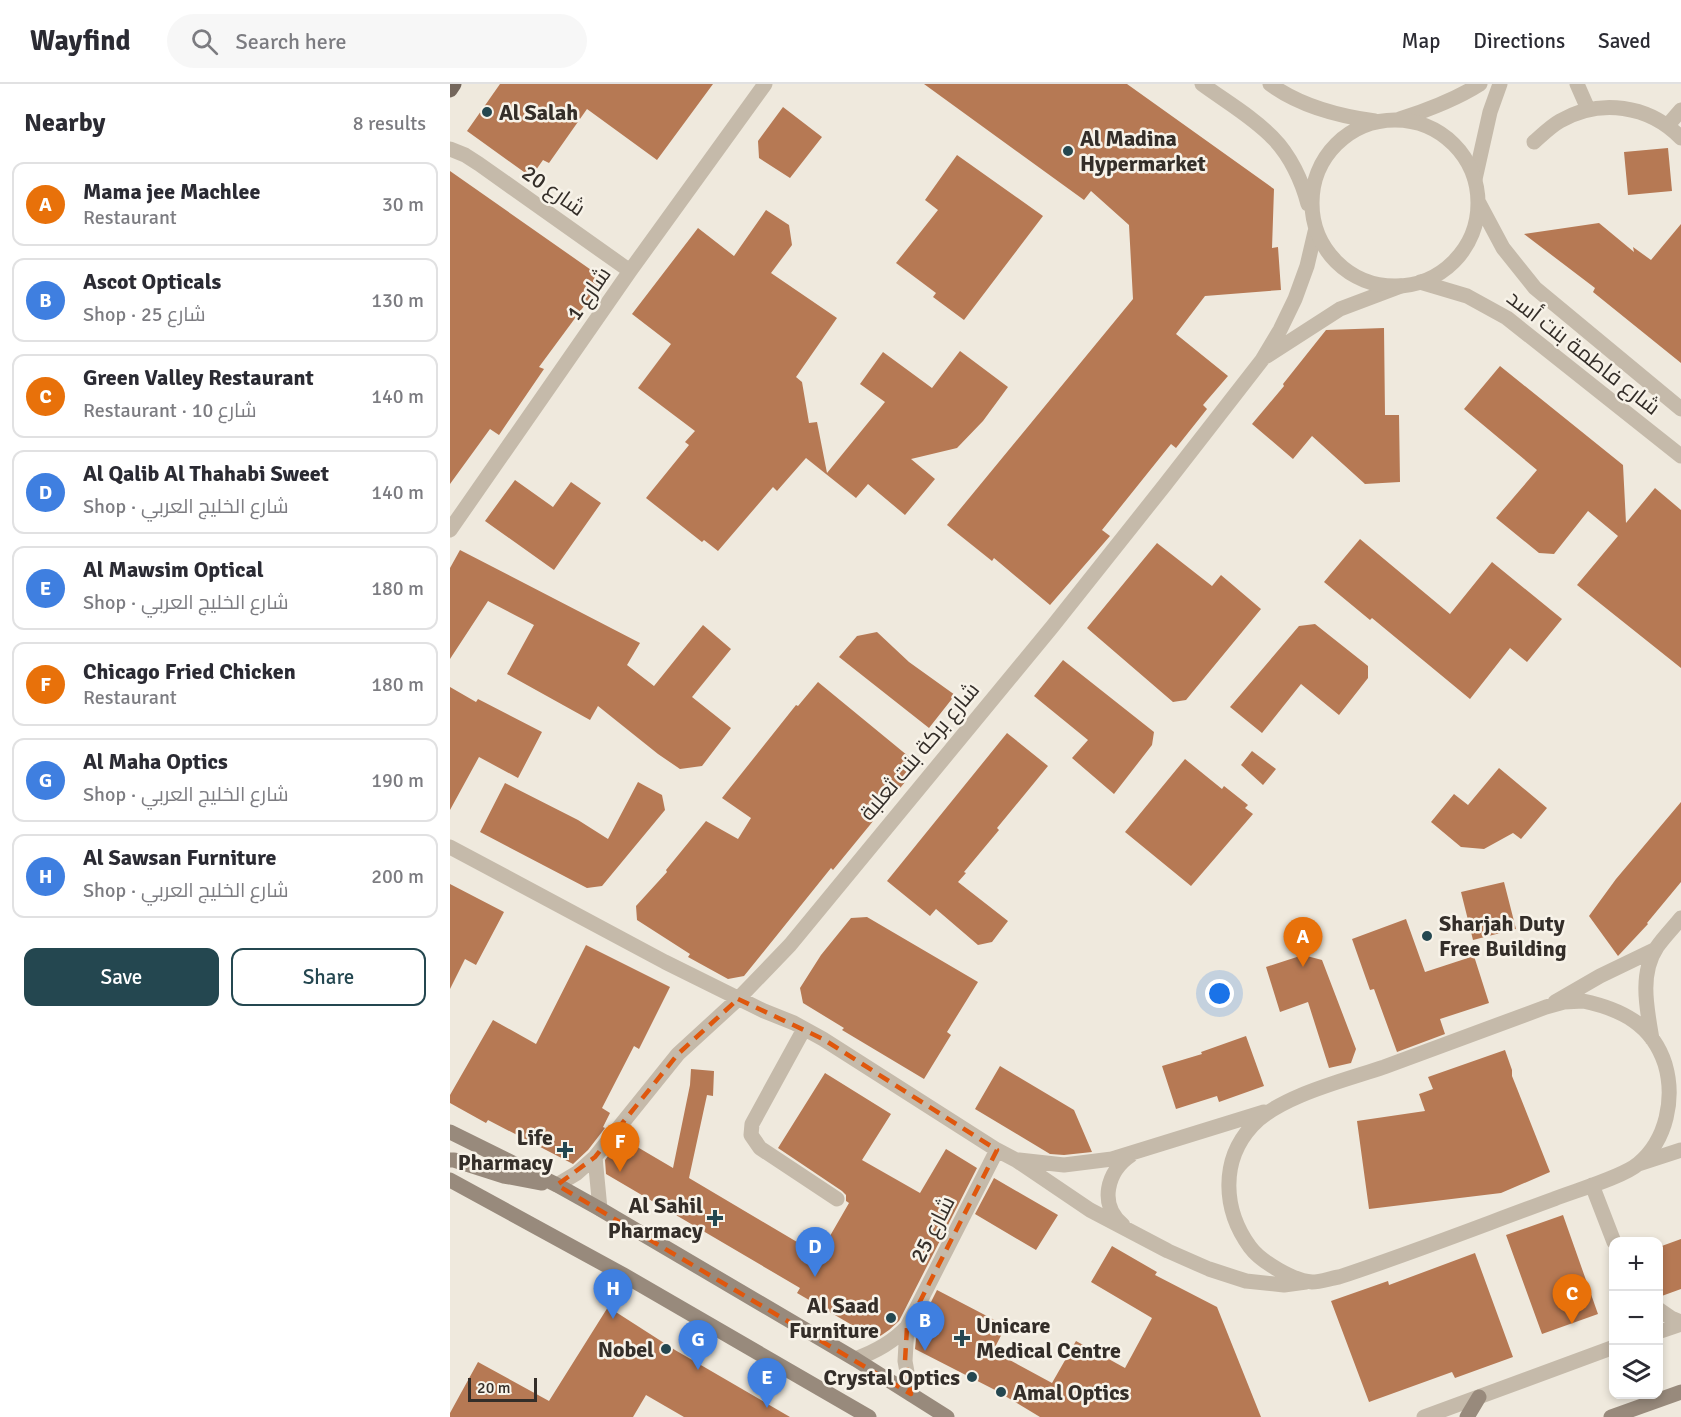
<!DOCTYPE html>
<html lang="en">
<head>
<meta charset="utf-8">
<style>
	:root { --surface:#fff; --page:#f7f7f7; --text:#2b2b33; --muted:#7c7c81; --line:#e1e1e2; --accent:#244750 }
	body { margin:0; font-family:Signika,Cairo,sans-serif; background:var(--page); color:var(--text) }
	.controls { position:absolute; right:18px; bottom:18px; display:grid; overflow:hidden; border-radius:12px; box-shadow:0 3px 9px #0003 }
	.controls button { width:54px; height:54px; display:grid; place-items:center; padding:0; border:0; border-bottom:2px solid var(--line); background:var(--surface); color:var(--text); font:30px sans-serif }
	.scale { position:absolute; left:18px; bottom:15px; width:69px; box-sizing:border-box; padding-left:6px; border:3px solid #342e29; border-top:0; font-size:16px; line-height:21px; white-space:nowrap; color:#342e29; -webkit-text-stroke:4px #f7f2e8; paint-order:stroke }
	.you { position:absolute; left:770px; top:910px; width:21px; height:21px; margin:-15px; border:4px solid #fff; border-radius:50%; background:#1a73e8; box-shadow:0 0 0 9px #1a73e833 }
	.badge { display:grid; place-items:center; width:39px; height:39px; border-radius:50%; background:var(--accent); color:#fff; font-size:20px; font-weight:700 }
	.pin { position:absolute; translate:-50% -50px; filter:drop-shadow(0 2px 3px #0008) }
	.pin::after { content:''; position:absolute; top:32px; width:21px; height:18px; background:inherit; clip-path:polygon(0 0,100% 0,50% 100%) }
	.list { margin:0; padding:0; list-style:none }
	h2 { display:flex; justify-content:space-between; align-items:center; height:78px; margin:0; padding:0 24px; font-size:26px }
	h2 small { font-size:20px; font-weight:400; color:var(--muted) }
	.list li { display:grid; grid-template-columns:39px 1fr auto; gap:18px; align-items:center; box-sizing:border-box; height:84px; margin:0 12px 12px; padding:0 12px; border:2px solid var(--line); border-radius:12px }
	.list b { display:block; font-size:22px; white-space:nowrap }
	.list p { margin:0; font-size:20px; white-space:nowrap; color:var(--muted) }
	.list em { font-size:20px; font-style:normal; color:var(--muted) }
	.actions { display:flex; gap:12px; padding:18px 24px }
	.actions a { flex:1; padding:14px 0; border:2px solid var(--accent); border-radius:12px; text-align:center; font-size:21px; color:var(--accent) }
	.actions .main { background:var(--accent); color:#fff }
	.icon { flex:none; width:33px; height:33px; fill:none; stroke:currentColor; stroke-width:2; stroke-linecap:round; stroke-linejoin:round }
	.map { position:relative; flex:none; width:1231px; height:1333px; overflow:hidden }
	header { display:flex; align-items:center; gap:36px; box-sizing:border-box; height:84px; padding:0 30px; background:var(--surface); border-bottom:2px solid var(--line) }
	header strong { font-size:28px }
	nav { display:flex; gap:33px; margin-inline-start:auto; font-size:21px }
	.search { width:420px; height:54px; background:var(--page); display:flex; align-items:center; gap:15px; box-sizing:border-box; padding:0 21px; border-radius:33px; color:var(--muted); font-size:22px }
	main { display:flex }
	aside { flex:1; background:var(--surface) }
	.map>svg:first-child { display:block }
</style>
</head>
<body>
<header>
<strong>Wayfind</strong>
<div class="search"><svg class="icon" aria-label="search" viewBox="0 0 24 24"><circle cx="10" cy="10" r="6"/><path d="M15 15l6 6"/></svg>Search here</div>
<nav><a>Map</a><a>Directions</a><a>Saved</a></nav>
</header>
<main>
<aside>
<h2>Nearby<small>8 results</small></h2>
<ul class="list">
<li><span class="badge" style="background:#e8710a">A</span><div><b>Mama jee Machlee</b><p>Restaurant</p></div><em>30 m</em></li>
<li><span class="badge" style="background:#3f7fe0">B</span><div><b>Ascot Opticals</b><p>Shop · شارع 25</p></div><em>130 m</em></li>
<li><span class="badge" style="background:#e8710a">C</span><div><b>Green Valley Restaurant</b><p>Restaurant · شارع 10</p></div><em>140 m</em></li>
<li><span class="badge" style="background:#3f7fe0">D</span><div><b>Al Qalib Al Thahabi Sweet</b><p>Shop · شارع الخليج العربي</p></div><em>140 m</em></li>
<li><span class="badge" style="background:#3f7fe0">E</span><div><b>Al Mawsim Optical</b><p>Shop · شارع الخليج العربي</p></div><em>180 m</em></li>
<li><span class="badge" style="background:#e8710a">F</span><div><b>Chicago Fried Chicken</b><p>Restaurant</p></div><em>180 m</em></li>
<li><span class="badge" style="background:#3f7fe0">G</span><div><b>Al Maha Optics</b><p>Shop · شارع الخليج العربي</p></div><em>190 m</em></li>
<li><span class="badge" style="background:#3f7fe0">H</span><div><b>Al Sawsan Furniture</b><p>Shop · شارع الخليج العربي</p></div><em>200 m</em></li>
</ul>
<div class="actions"><a class="main">Save</a><a>Share</a></div>
</aside>
<div class="map">
<svg width="1231" height="1333" viewBox="0 0 1231 1333">
	<rect width="100%" height="100%" fill="#efe9dd"/>
	<path fill="#b67954" d="M50,0H263L207,76L137,25L99,79L93,76L81,93L17,47Z
		M474,0H677L824,105L822,164L828,163L831,206L755,212L726,250L778,292L753,321L757,325L726,364L721,360L652,446L660,452L600,521L544,474L542,477L497,441L683,215L679,141L641,107L634,116Z
		M333,23L372,53L340,94L309,74L308,57Z
		M1218,64L1222,107L1178,111L1174,68Z
		M507,71L593,132L514,236L483,213L486,209L446,179L488,126L475,116Z
		M0,87L154,195L89,283L94,285L49,351L40,345L0,400Z
		M316,126L339,141L342,161L321,189L387,234L346,293L352,298L359,339L367,338L377,389L435,318L410,300L433,268L482,304L510,267L558,303L533,337L507,364L461,375L485,395L455,431L418,400L406,414L356,374L327,407L323,403L268,467L254,456L252,458L196,414L239,361L235,358L245,347L188,304L221,260L182,230L248,144L284,172Z
		M1149,139L1184,168L1183,163L1201,176L1231,140V279L1143,208L1145,204L1074,150Z
		M934,244L935,331H949L950,398L915,400L862,352L843,375L802,340L834,302L833,300L876,246Z
		M1050,282L1173,381L1176,439L1205,404L1231,426V584L1127,501L1168,452L1138,427L1104,470L1089,469L1046,434L1087,386L1014,325Z
		M65,396L103,423L121,398L151,419L104,486L35,437Z
		M910,455L1000,530L1042,478L1112,535L1077,578L1060,564L1020,615L922,534L920,536L874,498Z
		M707,459L762,502L771,491L811,525L736,616L723,618L637,544Z
		M10,466L190,559L177,581L204,602L253,541L281,565L242,613L281,644L252,682L230,685L208,670L148,622L140,636L57,590L84,541L38,517L0,575V484Z
		M865,540L918,582V594L889,631L851,600L812,649L780,623L849,542Z
		M427,548L459,578L505,611L479,644L389,573L407,552Z
		M613,576L704,648L702,661L664,710L622,674L638,656L584,612Z
		M368,598L469,681L383,786L381,784L294,892L278,895L238,873L240,870L187,836L186,822L217,788L216,786L256,737L288,755L301,734L272,714L346,621L348,622Z
		M0,603L26,618L28,615L92,648L68,694L29,673L0,726Z
		M557,649L598,682L547,744L549,746L514,788L516,789L508,798L558,837L542,858L528,861L486,825L480,832L437,797Z
		M802,667L826,685L813,701L791,681Z
		M735,675L772,705L774,702L798,721L795,724L803,730L741,802L675,748Z
		M1049,684L1097,724L1071,755L1063,749L1034,765L1011,763L981,738L1004,710L1018,721Z
		M188,698L212,711L215,726L152,802L137,804L30,748L55,699L128,736L158,755Z
		M1231,718V798L1197,839L1198,840L1168,872L1139,832L1166,795Z
		M1054,798L1066,845L1023,856L1011,808Z
		M0,800L54,828L26,881L15,875L0,905Z
		M417,833L528,898L497,948L501,951L474,995L392,946L394,944L353,919L350,904L371,871L401,834Z
		M956,835L975,888L1024,872L1039,919L990,935L995,950L947,968L924,905L920,906L902,855Z
		M136,861L220,903L189,965L184,962L152,1024L160,1029L153,1043L155,1044L138,1066L123,1080L38,1036L36,1039L0,1019V1011L43,936L86,960Z
		M853,871L872,876L906,965L901,979L879,984L858,918L830,928L816,883Z
		M796,952L814,1002L769,1018L767,1012L726,1025L712,982L752,970L751,968Z
		M1055,966L1062,986V992L1100,1088L1051,1109L919,1125L907,1037L975,1027L969,1010L983,1005L978,993Z
		M550,982L624,1026L642,1068L614,1071L600,1070L525,1025Z
		M241,985L264,987L263,1012L257,1011L239,1094L369,1171L399,1119L396,1117V1111L392,1107L328,1064L375,989L441,1030L412,1076L470,1109L496,1065L527,1084L449,1237L439,1246L426,1255L347,1209L350,1204L156,1090L155,1076L172,1054L223,1084L240,1001Z
		M544,1094L608,1131L586,1166L525,1130Z
		M1113,1131L1148,1230L1092,1250L1056,1151Z
		M1231,1155V1205L1209,1213V1163Z
		M662,1162L707,1188L705,1191L767,1223L811,1333H590L545,1306L465,1265L467,1246L487,1206L556,1242L543,1267L602,1299L626,1257L675,1284L702,1234L641,1198Z
		M1025,1169L1063,1273L1005,1294L1002,1288L919,1318L881,1217L938,1197L939,1201Z
		M158,1223L225,1266L340,1333H234L196,1311L183,1333H0V1329L28,1278L99,1317Z"/>
	<g fill="none" stroke-linecap="round" stroke-linejoin="round">
		<path stroke="#c5baaa" stroke-width="15" d="M1127,0L1138,25
			M950,35C978,26 1005,16 1030,0
			M1218,41L1231,26
			M1084,58C1092,51 1101,42 1110,37C1150,14 1199,21 1231,54
			M0,65L15,71L29,80L180,187
			M1025,95L1040,28L1050,0
			M817,272L890,225L951,202
			M0,446L180,187L315,0
			M0,763L215,878L314,927L344,939L373,955L547,1066L566,1076L640,1126L718,1167L759,1185L796,1197L834,1201L856,1198
			M1133,917C1171,925 1202,940 1215,980C1225,1014 1217,1056 1188,1080C1173,1093 1124,1107 1104,1115C1033,1141 962,1169 889,1193C881,1194 871,1198 862,1198C844,1197 811,1178 800,1163C773,1126 770,1077 802,1042C829,1012 896,996 934,983C988,963 1042,943 1096,923L1114,918Z
			M1105,918L1150,892L1206,865
			M354,945L302,1040L301,1051L310,1064L387,1115
			M1202,955C1197,925 1189,890 1207,863C1214,853 1223,844 1231,834
			M145,1073L150,1125
			M569,1076L614,1081L662,1075L814,1028
			M1188,1080L1231,1066
			M107,1101L127,1089L145,1073L228,970L288,915L340,861L602,543L714,402L812,276L830,246L845,215L857,182L865,148
			M1142,1101L1164,1158
			M673,1141C648,1121 657,1087 681,1071
			M1208,1225L1221,1234L1231,1238
			M457,1243L455,1277L461,1310
			M1208,1248L1231,1240
			M405,1275C425,1268 442,1259 457,1243L547,1066
			M974,1333L1164,1263"/>
		<path stroke="#c5baaa" stroke-width="15" d="M752,0C775,17 803,33 823,54C840,71 852,97 858,120
			M820,0C850,22 888,32 925,37
			M862 119a83 83 0 1 1 166 0a83 83 0 1 1-166 0Z
			M1029,119L1053,164L1085,204L1231,325
			M970,198L1017,212L1057,234L1231,372"/>
		<path stroke="#988a7c" stroke-width="15" d="M0,1048L107,1101L150,1125L405,1275L497,1333
			M0,1076H4L54,1092L92,1099
			M0,1096L172,1190L419,1333
			M1017,1333L1029,1313
			M1161,1333L1231,1308"/>
		<path stroke="#74675c" stroke-width="15" d="M0,6L4,0"/>
	</g>
	<path fill="none" stroke="#df570d" stroke-width="4.5" stroke-dasharray="12 8" stroke-linejoin="round" d="M288,915L373,955L547,1066L457,1243L455,1277L461,1310L107,1101L145,1073L228,970Z"/>
	<g fill="#244750" stroke="#f7f2e8" stroke-width="2">
		<circle cx="37" cy="28" r="6"/>
		<circle cx="618" cy="67" r="6"/>
		<circle cx="977" cy="852" r="6"/>
		<path d="M112 1057h6v6h6v6h-6v6h-6v-6h-6v-6h6z"/>
		<path d="M262 1125h6v6h6v6h-6v6h-6v-6h-6v-6h6z"/>
		<circle cx="441" cy="1234" r="6"/>
		<path d="M509 1245h6v6h6v6h-6v6h-6v-6h-6v-6h6z"/>
		<circle cx="216" cy="1265" r="6"/>
		<circle cx="522" cy="1293" r="6"/>
		<circle cx="551" cy="1308" r="6"/>
	</g>
	<g text-anchor="middle" stroke-width="5" stroke-linejoin="round" paint-order="stroke">
		<g font-size="22" font-weight="bold" fill="#342e29" stroke="#f7f2e8" text-anchor="start">
			<text x="49" y="36">Al Salah</text>
			<text x="630" y="62">Al Madina<tspan x="630" dy="25">Hypermarket</tspan></text>
			<text x="989" y="847">Sharjah Duty<tspan x="989" dy="25">Free Building</tspan></text>
			<text x="103" y="1061" text-anchor="end">Life<tspan x="103" dy="25">Pharmacy</tspan></text>
			<text x="253" y="1129" text-anchor="end">Al Sahil<tspan x="253" dy="25">Pharmacy</tspan></text>
			<text x="429" y="1229" text-anchor="end">Al Saad<tspan x="429" dy="25">Furniture</tspan></text>
			<text x="526" y="1249">Unicare<tspan x="526" dy="25">Medical Centre</tspan></text>
			<text x="204" y="1273" text-anchor="end">Nobel</text>
			<text x="510" y="1301" text-anchor="end">Crystal Optics</text>
			<text x="563" y="1316">Amal Optics</text>
		</g>
		<g font-size="22" fill="#342e29" stroke="#f7f2e8">
			<text transform="translate(104 106) rotate(35)" y="8">شارع 20</text>
			<text transform="translate(138 209) rotate(-55)" y="8">شارع 1</text>
			<text transform="translate(1134 268) rotate(38)" y="8">شارع فاطمة بنت أسد</text>
			<text transform="translate(469 667) rotate(-50)" y="8">شارع بركة بنت ثعلبة</text>
			<text transform="translate(482 1145) rotate(-63)" y="8">شارع 25</text>
		</g>
	</g>
</svg>
<div class="controls">
<button>+</button>
<button>−</button>
<button><svg class="icon" aria-label="layers" viewBox="0 0 24 24"><path d="M12 4l9 5-9 5-9-5zM3 14l9 5 9-5"/></svg></button>
</div>
<div class="scale">20 m</div>
<div class="you"></div>
<div class="pin badge" style="left:853px;top:883px;background:#e8710a">A</div>
<div class="pin badge" style="left:475px;top:1267px;background:#3f7fe0">B</div>
<div class="pin badge" style="left:1122px;top:1240px;background:#e8710a">C</div>
<div class="pin badge" style="left:365px;top:1193px;background:#3f7fe0">D</div>
<div class="pin badge" style="left:317px;top:1324px;background:#3f7fe0">E</div>
<div class="pin badge" style="left:170px;top:1088px;background:#e8710a">F</div>
<div class="pin badge" style="left:248px;top:1286px;background:#3f7fe0">G</div>
<div class="pin badge" style="left:163px;top:1235px;background:#3f7fe0">H</div>
</div>
</main>
</body>
</html>
